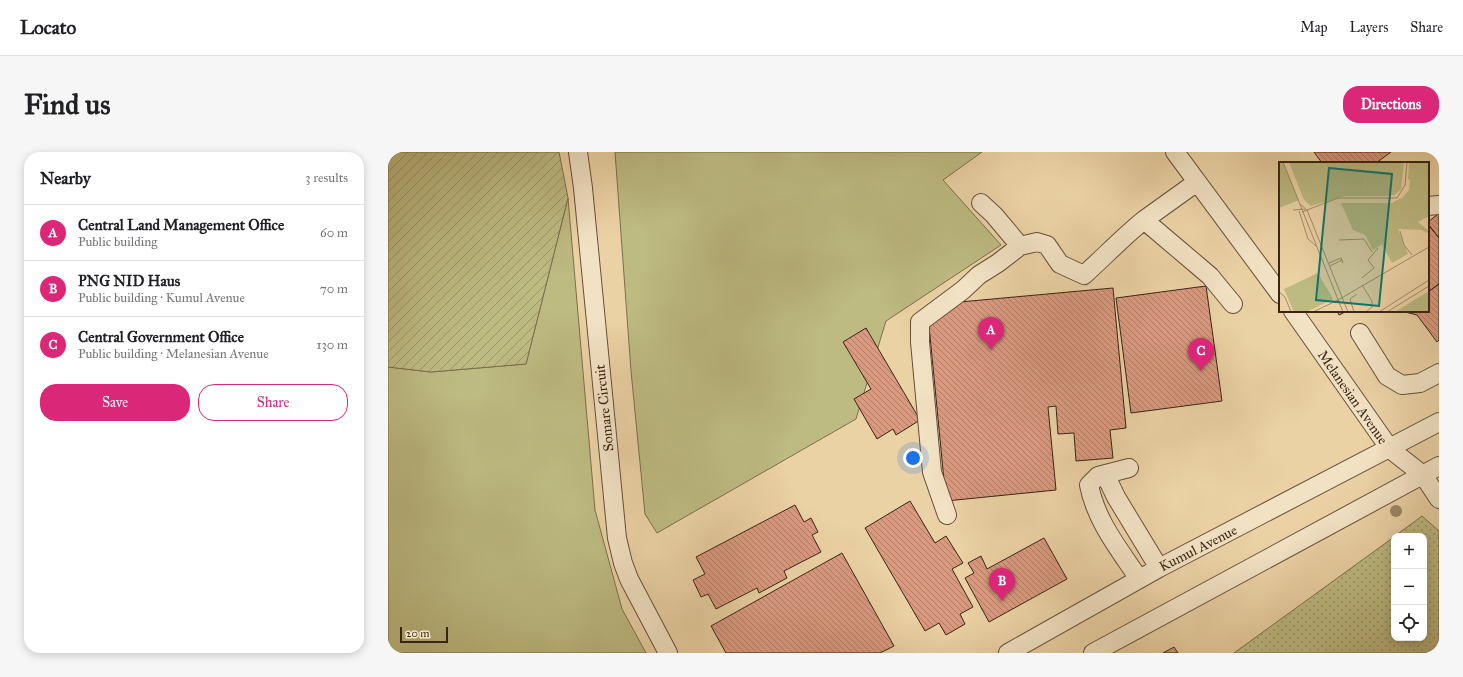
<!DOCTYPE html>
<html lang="en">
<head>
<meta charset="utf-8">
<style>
	:root { --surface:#fff; --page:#f6f6f6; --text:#202124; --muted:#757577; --line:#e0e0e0; --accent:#db2777 }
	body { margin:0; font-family:"IM FELL Great Primer",serif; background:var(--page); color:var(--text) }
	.controls { position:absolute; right:12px; bottom:12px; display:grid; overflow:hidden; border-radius:8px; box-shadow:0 2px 10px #0003 }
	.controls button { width:36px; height:36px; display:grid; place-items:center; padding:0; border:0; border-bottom:1px solid var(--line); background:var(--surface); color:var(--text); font:20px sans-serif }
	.scale { position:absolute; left:12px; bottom:10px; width:48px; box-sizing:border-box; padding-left:4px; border:2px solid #3a2416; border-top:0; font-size:11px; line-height:14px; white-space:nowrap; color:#3a2416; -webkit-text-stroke:3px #f2e2c4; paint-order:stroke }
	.you { position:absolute; left:525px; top:306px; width:14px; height:14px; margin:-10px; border:3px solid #fff; border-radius:50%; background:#1a73e8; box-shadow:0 0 0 6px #1a73e833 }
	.badge { display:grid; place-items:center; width:26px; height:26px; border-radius:50%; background:var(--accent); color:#fff; font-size:13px; font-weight:700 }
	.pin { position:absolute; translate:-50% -33px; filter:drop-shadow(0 1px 2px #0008) }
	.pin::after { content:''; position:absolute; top:21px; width:14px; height:12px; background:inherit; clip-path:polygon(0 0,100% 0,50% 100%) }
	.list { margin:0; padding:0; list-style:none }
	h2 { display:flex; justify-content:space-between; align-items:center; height:52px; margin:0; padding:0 16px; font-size:17px }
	h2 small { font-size:13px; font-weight:400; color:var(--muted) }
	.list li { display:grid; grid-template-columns:26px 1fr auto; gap:12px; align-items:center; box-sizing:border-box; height:56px; padding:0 16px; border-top:1px solid var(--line) }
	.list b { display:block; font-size:15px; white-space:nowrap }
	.list p { margin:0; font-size:13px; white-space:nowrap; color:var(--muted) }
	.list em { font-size:13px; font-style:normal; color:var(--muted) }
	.actions { display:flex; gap:8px; padding:12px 16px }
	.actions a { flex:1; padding:9px 0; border:1px solid var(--accent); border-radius:16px; text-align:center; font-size:14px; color:var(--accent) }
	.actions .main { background:var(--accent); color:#fff }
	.icon { flex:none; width:22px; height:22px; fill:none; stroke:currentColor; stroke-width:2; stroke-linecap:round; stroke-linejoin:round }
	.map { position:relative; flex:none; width:1051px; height:501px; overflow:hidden; border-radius:16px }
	header { display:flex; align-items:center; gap:24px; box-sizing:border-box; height:56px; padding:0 20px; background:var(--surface); border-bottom:1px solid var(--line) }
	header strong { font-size:19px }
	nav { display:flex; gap:22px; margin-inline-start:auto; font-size:14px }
	.intro { display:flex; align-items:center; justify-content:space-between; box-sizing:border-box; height:96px; padding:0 24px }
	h1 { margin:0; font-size:28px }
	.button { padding:10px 18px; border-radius:16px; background:var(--accent); color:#fff; font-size:14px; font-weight:700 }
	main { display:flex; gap:24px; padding:0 24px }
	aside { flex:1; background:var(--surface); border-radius:16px; box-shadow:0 2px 10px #0003 }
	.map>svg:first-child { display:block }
</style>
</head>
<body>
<header>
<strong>Locato</strong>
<nav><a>Map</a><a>Layers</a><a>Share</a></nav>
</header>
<div class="intro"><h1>Find us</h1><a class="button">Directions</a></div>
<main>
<aside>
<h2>Nearby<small>3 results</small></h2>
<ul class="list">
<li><span class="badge">A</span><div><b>Central Land Management Office</b><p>Public building</p></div><em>60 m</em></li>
<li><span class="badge">B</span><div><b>PNG NID Haus</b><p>Public building · Kumul Avenue</p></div><em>70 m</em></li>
<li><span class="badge">C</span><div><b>Central Government Office</b><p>Public building · Melanesian Avenue</p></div><em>130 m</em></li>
</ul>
<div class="actions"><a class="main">Save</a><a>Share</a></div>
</aside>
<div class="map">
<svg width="1051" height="501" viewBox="0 0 1051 501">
	<defs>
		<pattern id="park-dots" width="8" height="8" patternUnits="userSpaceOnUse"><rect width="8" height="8" fill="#bdba82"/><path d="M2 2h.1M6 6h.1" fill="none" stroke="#9b9769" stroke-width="1.8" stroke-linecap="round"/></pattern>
		<pattern id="garden-furrows" width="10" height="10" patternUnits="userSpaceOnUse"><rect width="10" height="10" fill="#bdba82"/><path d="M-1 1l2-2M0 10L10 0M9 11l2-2" fill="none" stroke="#9b9769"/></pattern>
		<pattern id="building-back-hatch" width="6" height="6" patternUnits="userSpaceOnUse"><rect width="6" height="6" fill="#da9a80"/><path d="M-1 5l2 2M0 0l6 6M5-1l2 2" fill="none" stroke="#b27d68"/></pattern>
	</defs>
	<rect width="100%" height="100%" fill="#ebd2a5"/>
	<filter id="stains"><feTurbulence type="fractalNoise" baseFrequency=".005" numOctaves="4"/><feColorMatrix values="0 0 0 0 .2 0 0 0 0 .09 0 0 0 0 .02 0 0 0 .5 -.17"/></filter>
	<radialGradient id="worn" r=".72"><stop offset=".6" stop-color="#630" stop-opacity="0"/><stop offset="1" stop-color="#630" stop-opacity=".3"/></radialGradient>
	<path fill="#bdba82" stroke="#7c6f4c" d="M227,0H594L555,28L613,93L498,169L468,267L269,381L257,362L243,219Z
		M180,46L207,358L234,457L258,501H0V215L43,220L138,212Z"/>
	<path fill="url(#park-dots)" stroke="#7c6f4c" d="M1034,364L1051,379V501H846L1006,385V486H1036V384H1007Z"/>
	<path fill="url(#garden-furrows)" stroke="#7c6f4c" d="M0,0H171L180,46L138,212L43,220L0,215Z"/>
	<path fill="url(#building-back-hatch)" stroke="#3a2416" d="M926,0H1003L988,11H934Z
		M1050,62L1051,63V86L1040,72V70Z
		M1040,72L1051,86V132L1040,140Z
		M1051,132V188L1049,190L1029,163L1013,159H1040V140Z
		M818,134L834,249L743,261L728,146Z
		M725,136L738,276L722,278L725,306L688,309L686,281L670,282L668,254L660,255L668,338L558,349L539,153Z
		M949,159H959L951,163Z
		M478,176L532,268L508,283L505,277L489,287L466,247L483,237L455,190Z
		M522,349L547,391L558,384L575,411L564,417L585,455L572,462L577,472L558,483L551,471L537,479L477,376Z
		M407,353L416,370L423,366L430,380L424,383L433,400L396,419L399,426L371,441L369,436L328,457L320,442L313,445L305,428L317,422L308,405Z
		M656,386L679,427L601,470L577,426L586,421L580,411L593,404L599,417Z
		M454,401L506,494L492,501H338L323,474Z
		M786,495L790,501H775Z"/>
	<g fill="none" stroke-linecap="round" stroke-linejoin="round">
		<defs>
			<path id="minor" d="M190,0L195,36L229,386L235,411L241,427L280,501
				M787,0L892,142
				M593,51L606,63L632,94L649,90L659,93L672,112L696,123C716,105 735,85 756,68L822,124L845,152
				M1040,54L1051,53
				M756,68L809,30
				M905,159L1002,297L1035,323L1051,347
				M972,181L999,224L1014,233L1032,231L1051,221
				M741,316L710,324L701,333C708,369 731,397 751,427
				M717,322L728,345L771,416
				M559,363L544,320L532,190V170L575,138L591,123L610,111L632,94
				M620,501L771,416L1051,270
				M705,501L1051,314"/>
		</defs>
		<use href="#minor" stroke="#66503a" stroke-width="20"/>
		<use href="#minor" stroke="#f2e2c4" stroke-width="18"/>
	</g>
	<circle fill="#9c8765" cx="1008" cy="359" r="6"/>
	<g text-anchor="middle" stroke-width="3" stroke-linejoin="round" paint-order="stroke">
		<g font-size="14" fill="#3a2416" stroke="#f2e2c4">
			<text transform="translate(965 245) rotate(55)" y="5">Melanesian Avenue</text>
			<text transform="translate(216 256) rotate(-96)" y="5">Somare Circuit</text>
			<text transform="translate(810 396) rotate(-27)" y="5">Kumul Avenue</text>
		</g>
	</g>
	<g transform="translate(891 10)">
		<rect width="150" height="150" fill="#ebd2a5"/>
		<path d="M0,0H4L20,38L0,46ZM10,0H88L85,27L105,34H66L32,44L25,38ZM130,0H150V22L129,17ZM124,35L119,41L120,54H150L139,60L150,69L148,71L143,68L119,67L129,92L113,101L103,82L94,88L86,73L74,68L62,41H113ZM150,129V150H116L124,145Z" fill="#bdba82"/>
		<path d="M131,17L150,22V54L120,55L119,41L130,28ZM39,111L54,137L27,150H15L5,127Z" fill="#bdba82"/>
		<path d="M88,0H125L122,27L115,33L105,34L85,27Z" fill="#bdba82"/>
		<path fill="none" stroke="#a48c6c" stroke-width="1" d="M4,0L64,150M21,42L28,48L69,150M14,48L26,47M20,49L29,77L37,84M23,50L59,36H118L126,23L128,0M121,69L125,83L133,93M60,78L85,77L93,90M50,101L62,96L64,101M51,104L63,98M83,116L95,106L89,98L99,86M83,123L93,139V145L87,150M0,130L6,135L12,150M34,150L59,138L150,85M75,150L71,137L78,132M100,150L150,118M108,150L150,124"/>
		<path fill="#0f766e" fill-opacity="0.15" stroke="#0f766e" stroke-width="2" d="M50,6L113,12L100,144L37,138Z"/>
		<rect width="150" height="150" fill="none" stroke="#3a2416" stroke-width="2"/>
	</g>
	<rect width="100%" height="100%" filter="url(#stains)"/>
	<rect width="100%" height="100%" fill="url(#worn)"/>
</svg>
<div class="controls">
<button>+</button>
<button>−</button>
<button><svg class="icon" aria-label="locate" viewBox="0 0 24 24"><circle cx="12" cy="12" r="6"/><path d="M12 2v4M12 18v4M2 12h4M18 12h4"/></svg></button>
</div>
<div class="scale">20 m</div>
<div class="you"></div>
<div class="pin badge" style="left:603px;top:198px">A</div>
<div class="pin badge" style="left:614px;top:449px">B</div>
<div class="pin badge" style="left:813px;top:219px">C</div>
</div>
</main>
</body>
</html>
